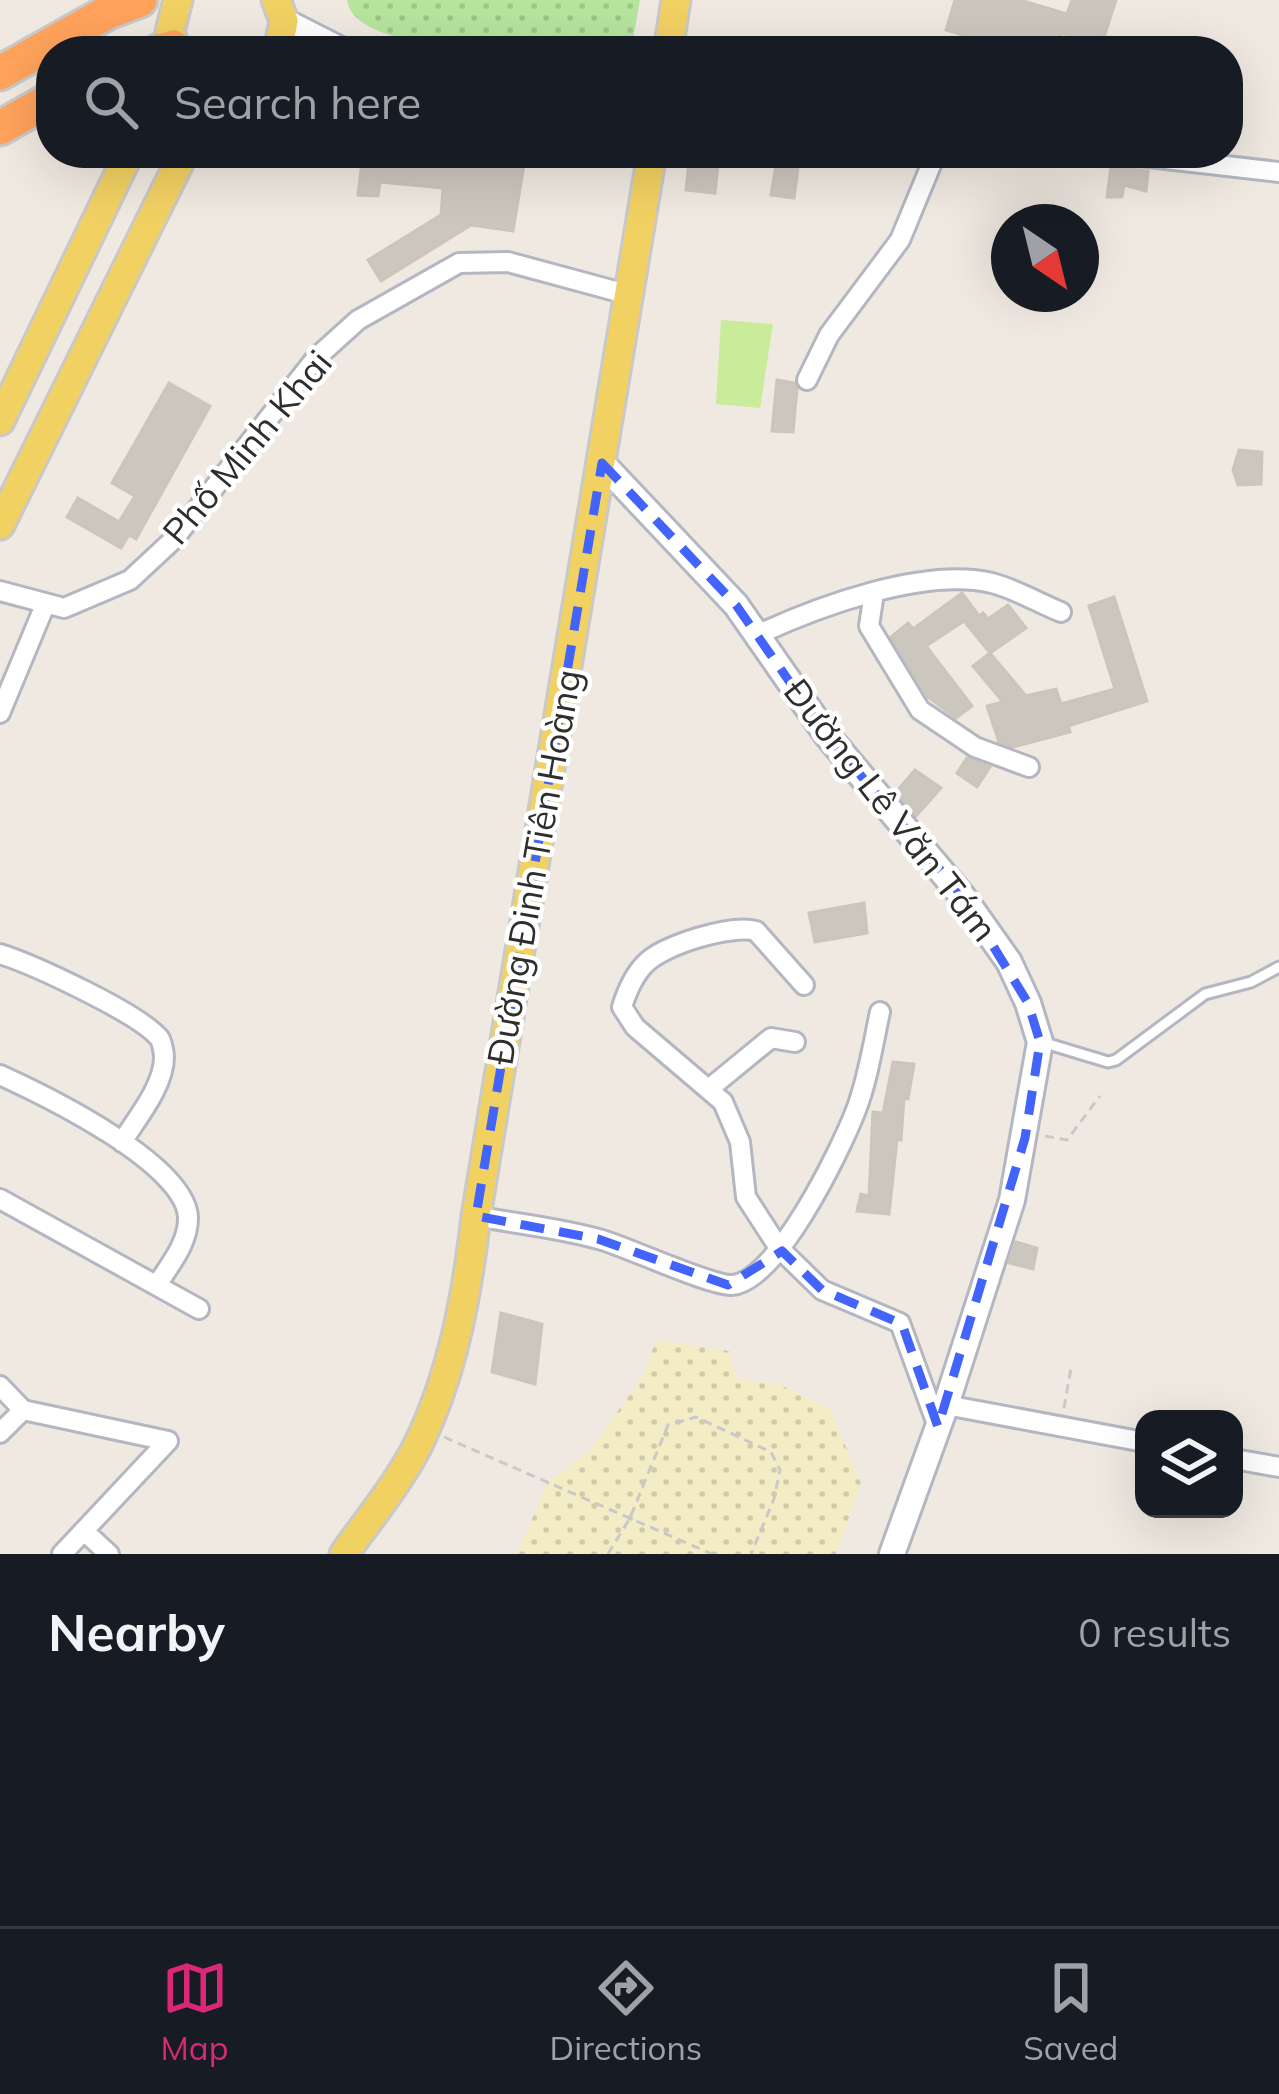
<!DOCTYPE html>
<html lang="en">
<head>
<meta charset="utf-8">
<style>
	:root { --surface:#171b24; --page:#20242c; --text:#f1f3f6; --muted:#9ea1a6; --line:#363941; --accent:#db2777 }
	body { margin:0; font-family:Mulish,sans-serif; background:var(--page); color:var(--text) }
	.controls { position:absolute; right:36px; bottom:36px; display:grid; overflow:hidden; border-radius:24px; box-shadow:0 12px 48px #0002 }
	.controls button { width:108px; height:108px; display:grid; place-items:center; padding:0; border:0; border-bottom:3px solid var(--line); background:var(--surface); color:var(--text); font:60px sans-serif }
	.compass { position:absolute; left:991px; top:204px; width:108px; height:108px; border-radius:50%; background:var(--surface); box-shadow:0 12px 48px #0002; rotate:145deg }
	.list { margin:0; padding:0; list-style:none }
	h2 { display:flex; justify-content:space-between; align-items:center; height:156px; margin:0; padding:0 48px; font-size:51px }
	h2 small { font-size:39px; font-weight:400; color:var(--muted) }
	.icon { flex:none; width:66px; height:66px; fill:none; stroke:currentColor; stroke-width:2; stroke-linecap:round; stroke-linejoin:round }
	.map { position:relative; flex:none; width:1279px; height:1554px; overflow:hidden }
	.search { position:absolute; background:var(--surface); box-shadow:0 12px 48px #0002; left:36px; right:36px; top:36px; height:132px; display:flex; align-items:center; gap:30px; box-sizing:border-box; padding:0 42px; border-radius:48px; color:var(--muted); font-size:45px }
	.sheet { height:372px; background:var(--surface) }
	nav { display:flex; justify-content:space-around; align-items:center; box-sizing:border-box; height:168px; border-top:3px solid var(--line); background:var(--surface); font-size:33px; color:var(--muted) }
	nav a { display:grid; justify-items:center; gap:6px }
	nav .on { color:var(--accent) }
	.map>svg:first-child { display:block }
</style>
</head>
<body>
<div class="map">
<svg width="1279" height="1554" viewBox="0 0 1279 1554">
	<defs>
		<pattern id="grass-dots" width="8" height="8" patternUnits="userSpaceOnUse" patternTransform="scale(3)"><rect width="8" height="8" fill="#b6e59e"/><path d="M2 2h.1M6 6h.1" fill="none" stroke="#9dc588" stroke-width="1.8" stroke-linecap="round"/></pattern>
		<pattern id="sand-dots" width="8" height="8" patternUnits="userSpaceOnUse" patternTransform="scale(3)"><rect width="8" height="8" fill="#f3ecc5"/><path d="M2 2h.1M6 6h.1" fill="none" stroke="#d1cbaa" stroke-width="1.8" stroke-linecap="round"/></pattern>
	</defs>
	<rect width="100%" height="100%" fill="#efe9e1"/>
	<path fill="url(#grass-dots)" d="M347,0H640L631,51C579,51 356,63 347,0Z"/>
	<path fill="url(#sand-dots)" d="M656,1340L729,1351L736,1378L781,1385L830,1409L861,1483L836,1554H517L548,1482L589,1451L643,1376Z"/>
	<path fill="#c9ec9a" d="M721,320L773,324L760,408L716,404Z"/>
	<path fill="#cbc7bf" stroke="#cbc5ba" stroke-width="3" d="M955,0H1020L1067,14L1072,0H1116L1101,46L1062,33L1056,51H1016L946,30Z
		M363,153H526L513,231L471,225L381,281L368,260L441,215L443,188L380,182L378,196L358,195Z
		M690,153H719L715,193L686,190Z
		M778,153H800L794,198L771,195Z
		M1111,167L1148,171L1146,191L1124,185L1122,197H1107Z
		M777,380L794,383L797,389L793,432L772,431Z
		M169,383L210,406L136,539L129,535L121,548L67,517L78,498L119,522L135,496L112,483Z
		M1239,450L1262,452L1261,484L1238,485L1233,470Z
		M962,593L979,616L983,613L988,619L1008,605L1026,628L990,653L964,621L926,646L972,706L956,718L928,697L891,637L908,623L913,629Z
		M1114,597L1147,701L1068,726L1070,732L1013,747L999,742L987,706L1003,702L973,666L990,653L1026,696L1056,689L1061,704L1115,689L1089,606Z
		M967,758L990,767L977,787L957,773Z
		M915,770L941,788L916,816L896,792Z
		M864,903L867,933L815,942L809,913Z
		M893,1062L914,1064L908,1099L904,1098L901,1140H897L889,1214L857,1211L861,1194L869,1196L873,1112L883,1113Z
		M1016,1242L1037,1248L1033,1269L1009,1263Z
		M501,1313L542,1324L535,1384L492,1372Z"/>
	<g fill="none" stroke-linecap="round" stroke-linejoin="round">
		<defs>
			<path id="lane" d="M1045,1043L1108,1062L1116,1060L1205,994L1251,982L1279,967"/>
			<path id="street" d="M1113,153L1279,172
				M807,380L829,335L900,240L936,153
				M0,591L64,608L130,580L173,540L316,358L358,320L459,263L508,262L630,295
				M874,593L869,626L920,710L975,747L1029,767
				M757,635C817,607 924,567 992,583C1015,589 1039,603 1061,612
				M0,713L45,605
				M0,954C32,964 141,1014 160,1039C162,1043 164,1053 164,1057C164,1086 137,1118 122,1142
				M804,985L756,931C732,924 662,945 645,964C633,976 627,991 622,1007L635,1027L723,1102L740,1142L746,1197L779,1248L822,1290L900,1323L938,1427
				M0,1075C44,1095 187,1164 188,1218C188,1244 170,1264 157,1285
				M710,1088L771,1038L795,1042
				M0,1199L199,1309
				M476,1216C517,1224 561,1228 602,1240C629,1248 711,1286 732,1285C777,1282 841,1149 856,1110C868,1079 873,1044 880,1012
				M0,1386L23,1410L168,1441L62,1554
				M946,1405L1144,1442
				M0,1433L23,1410
				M1234,1459L1279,1467
				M84,1531L109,1554"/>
			<path id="secondary" d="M284,21L343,51
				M602,463L736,605L826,734L963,897L1009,962L1028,1003L1040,1042L1012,1200L946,1405L892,1554"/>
			<path id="primary" d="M276,0L284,21L278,51
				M175,51L170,31L178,0
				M668,51L676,0
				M0,421L129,153
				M0,525L184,153
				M344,1554C369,1519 397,1485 417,1447C453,1374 467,1295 476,1216L652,153"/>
			<path id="highway" d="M159,51L173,47
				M0,73L108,12L140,0
				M0,128L51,99"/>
		</defs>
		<use href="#lane" stroke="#b4b7c1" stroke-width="15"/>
		<use href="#street" stroke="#b4b7c1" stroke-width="24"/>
		<use href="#secondary" stroke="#b4b7c1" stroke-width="30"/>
		<use href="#primary" stroke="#c9c9c9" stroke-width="33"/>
		<use href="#highway" stroke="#c9c9c9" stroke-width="39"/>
		<path stroke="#c9c9c9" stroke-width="3" stroke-dasharray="9 6" stroke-linecap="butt" d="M1045,1136L1067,1140L1100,1096
			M1064,1408L1071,1368
			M444,1437L712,1554
			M608,1554L630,1518L668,1425L696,1417L771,1452L780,1470L774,1499L751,1554"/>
		<use href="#lane" stroke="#fff" stroke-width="9"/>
		<use href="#street" stroke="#fff" stroke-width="18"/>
		<use href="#secondary" stroke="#fff" stroke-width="24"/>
		<use href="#primary" stroke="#f2d163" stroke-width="27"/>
		<use href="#highway" stroke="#ffa35c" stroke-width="33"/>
	</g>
	<path fill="none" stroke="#4264fb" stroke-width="9" stroke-dasharray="24 15" stroke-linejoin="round" d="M602,463L736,605L826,734L963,897L1028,1003L1040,1042L1025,1138L938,1427L902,1324L822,1290L782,1251L728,1285L598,1239L476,1216Z"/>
	<g text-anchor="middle" stroke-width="9" stroke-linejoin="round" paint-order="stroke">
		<g font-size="36" fill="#2e2e2e" stroke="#fff">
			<text transform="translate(247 447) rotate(-50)" y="13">Phố Minh Khai</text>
			<text transform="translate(891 810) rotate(52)" y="13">Đường Lê Văn Tám</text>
			<text transform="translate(534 867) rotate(-80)" y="13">Đường Đinh Tiên Hoàng</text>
		</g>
	</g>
</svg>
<div class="controls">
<button><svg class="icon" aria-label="layers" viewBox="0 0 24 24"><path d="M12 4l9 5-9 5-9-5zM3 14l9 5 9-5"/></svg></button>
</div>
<svg class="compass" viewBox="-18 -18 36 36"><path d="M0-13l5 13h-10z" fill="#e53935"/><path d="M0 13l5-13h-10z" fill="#9ea1a6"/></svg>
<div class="search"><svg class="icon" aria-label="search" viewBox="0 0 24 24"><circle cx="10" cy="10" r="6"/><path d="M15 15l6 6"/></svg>Search here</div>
</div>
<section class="sheet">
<h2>Nearby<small>0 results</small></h2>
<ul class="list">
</ul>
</section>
<nav>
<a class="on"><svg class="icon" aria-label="map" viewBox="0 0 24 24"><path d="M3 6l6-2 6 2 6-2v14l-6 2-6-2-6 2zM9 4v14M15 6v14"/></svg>Map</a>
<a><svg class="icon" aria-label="directions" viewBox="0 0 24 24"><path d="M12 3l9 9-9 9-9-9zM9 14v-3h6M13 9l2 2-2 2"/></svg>Directions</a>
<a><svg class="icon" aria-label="saved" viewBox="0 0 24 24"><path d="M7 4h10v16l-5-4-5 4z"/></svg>Saved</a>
</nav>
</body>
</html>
